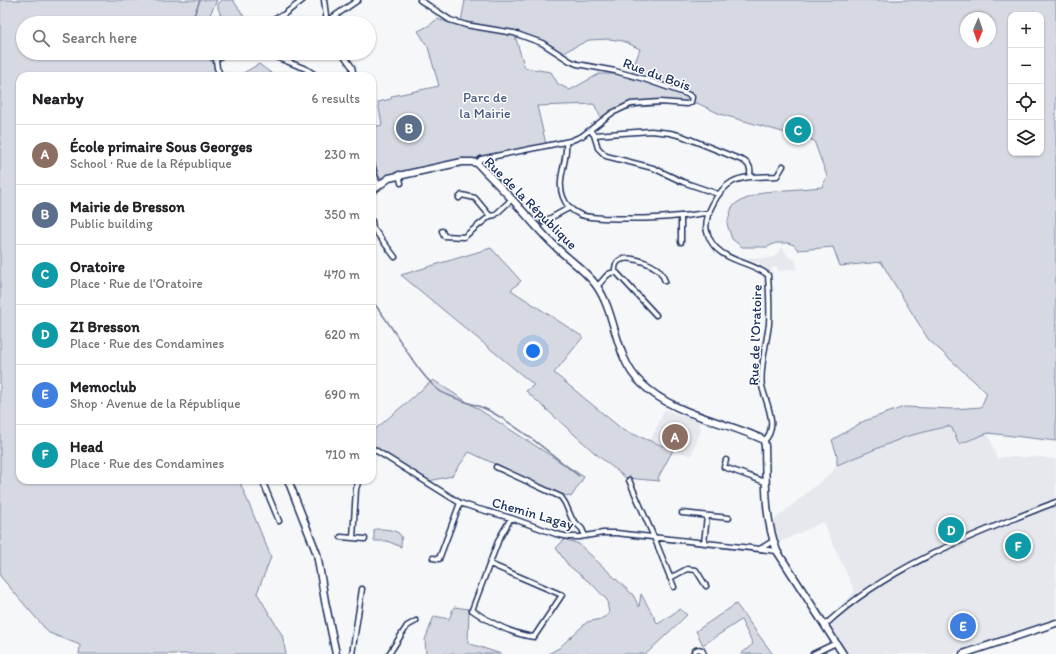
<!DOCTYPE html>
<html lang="en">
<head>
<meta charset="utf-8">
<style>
	:root { --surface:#fff; --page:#f2f2f2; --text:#202124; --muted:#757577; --line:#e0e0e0; --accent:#2563eb }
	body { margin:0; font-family:Itim,sans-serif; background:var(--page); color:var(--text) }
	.controls { position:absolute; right:12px; top:12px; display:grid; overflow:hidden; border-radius:8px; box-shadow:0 1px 3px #0004 }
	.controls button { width:36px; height:36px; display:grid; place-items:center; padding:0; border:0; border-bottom:1px solid var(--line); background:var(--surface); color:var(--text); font:20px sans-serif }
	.compass { position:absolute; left:960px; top:12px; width:36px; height:36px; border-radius:50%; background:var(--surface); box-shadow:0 1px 3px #0004; rotate:182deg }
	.you { position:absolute; left:533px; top:351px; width:14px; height:14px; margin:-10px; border:3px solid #fff; border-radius:50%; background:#1a73e8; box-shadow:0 0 0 6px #1a73e833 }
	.badge { display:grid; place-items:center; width:26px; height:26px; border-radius:50%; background:var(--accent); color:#fff; font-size:13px; font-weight:700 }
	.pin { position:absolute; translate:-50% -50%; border:2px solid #fff; box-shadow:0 1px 4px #0006 }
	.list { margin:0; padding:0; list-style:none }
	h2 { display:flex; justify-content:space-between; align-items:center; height:52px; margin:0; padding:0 16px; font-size:17px }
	h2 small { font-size:13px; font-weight:400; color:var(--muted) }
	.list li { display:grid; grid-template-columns:26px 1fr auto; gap:12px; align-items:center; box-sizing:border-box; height:60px; padding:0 16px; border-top:1px solid var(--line) }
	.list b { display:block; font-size:15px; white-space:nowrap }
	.list p { margin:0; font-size:13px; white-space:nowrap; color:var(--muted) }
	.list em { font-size:13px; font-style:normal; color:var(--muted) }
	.icon { flex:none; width:22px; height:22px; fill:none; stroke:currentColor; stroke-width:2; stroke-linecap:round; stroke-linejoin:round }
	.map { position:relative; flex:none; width:1056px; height:654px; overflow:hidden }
	.search { position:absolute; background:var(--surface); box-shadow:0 1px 3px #0004; left:16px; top:16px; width:360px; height:44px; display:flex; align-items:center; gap:10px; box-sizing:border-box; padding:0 14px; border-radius:22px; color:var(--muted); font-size:15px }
	.panel { position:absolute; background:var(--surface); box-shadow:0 1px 3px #0004; left:16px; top:72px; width:360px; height:412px; border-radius:12px }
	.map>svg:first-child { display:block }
</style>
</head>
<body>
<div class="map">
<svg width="1056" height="654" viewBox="0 0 1056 654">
	<rect width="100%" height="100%" fill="#f6f7f9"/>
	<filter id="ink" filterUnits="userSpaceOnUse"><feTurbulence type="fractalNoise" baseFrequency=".025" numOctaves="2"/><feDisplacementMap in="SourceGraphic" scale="8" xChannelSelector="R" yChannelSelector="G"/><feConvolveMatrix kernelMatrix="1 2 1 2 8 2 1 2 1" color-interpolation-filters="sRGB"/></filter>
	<g filter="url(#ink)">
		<path fill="#e6e8ee" d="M781,248H783L788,256L796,260L797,269L778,271L777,267H772L771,273L759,263L748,260L750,257L764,259L773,257L778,253Z
			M665,409L682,417L684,414L701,421L699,427L702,428L691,456L650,441Z
			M948,426L952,428L959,443L988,433L997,459L1002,457H1040L1056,459V617L953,654H838L820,625L855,592L823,522L778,543L773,521L832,472L837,465L905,437Z"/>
		<path fill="#d6d9e2" stroke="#7884a0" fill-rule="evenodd" d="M0,0H217L206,23H23V53H213V56L220,76H20V480H239L271,557L257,593L282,635L286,654H79L80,645L49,633L0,576Z
			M222,0H233L245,18L238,23H216L221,16L218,8V4Z
			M463,0H1056V441L988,433L959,444L952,428L948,426L905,437L837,465V455L832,440L864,421L904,407L954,409L981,407L987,393L928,339L881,262L840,266L833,247L798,250L794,245L788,243H776L767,247H742L732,239L727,224L732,207L738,202L763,192L822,187L827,176L814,141L791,131L786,133L720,114L697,103L638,107L620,111L601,118L594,104L537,106L546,144L378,178L372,153V127L382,125L378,102L391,99L392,96L439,86L428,47L418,31L430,25L437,19L460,26L465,1ZM1011,15H1041V153H1011ZM966,18H990V42H966ZM515,36L544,41L562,53L589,40L609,39L623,41L640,49L631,74H599L570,90L558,84L551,72L525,68Z
			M259,64L275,76H238Z
			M491,248L521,281L511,290L583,337L554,373L623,430L673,450L658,478L660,481L626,478L596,454L526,391L534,385L401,275Z
			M433,380L584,477L571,497L556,492L469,452L452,476L429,481L372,445V432Z
			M376,529C382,529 398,529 401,536C402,539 401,544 401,547L387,541H374V530Z
			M565,539L579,544L633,595L639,607L641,594L658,624L680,609L687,615L646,654H548L559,648L587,622L601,619L609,614L607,600L593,585L568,565L556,548Z
			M736,604L772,653L773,654H741L753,644L741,620L703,645L696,631Z
			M454,607L469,609L468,643L501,654H426L425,640L434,616L449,619Z"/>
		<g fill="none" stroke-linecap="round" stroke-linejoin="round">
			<path stroke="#707c99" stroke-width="1.5" d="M191,23L200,0
				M200,53L215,63
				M219,69L225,76
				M372,301C396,329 410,364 437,389C445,397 476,404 488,410C521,428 550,453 579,476"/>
			<defs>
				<path id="street" d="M324,0L327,23
					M420,0L450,20L466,25L514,33L542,43L570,61L577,64L615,71L644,79L687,94L692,97L691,102L687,104L660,102L631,104L612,113L582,136L570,141L481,159L477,163
					M326,22L358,0
					M271,23L277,17L283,15L303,0
					M266,53L306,69L317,76
					M342,53L352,67L354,76
					M221,76L217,68L216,60L225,53
					M590,130L594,135L651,131L670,133L682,136L744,161C750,165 752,170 749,177
					M594,135L598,148L606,156L653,168L683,182L718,194
					M566,143C568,161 556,179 563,197C566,205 572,211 579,214C587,218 595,217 603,218C628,219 654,219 680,216C690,216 700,213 710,213
					M372,164L378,186
					M399,174L401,183
					M459,198L462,195L475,198L490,216
					M681,216V242
					M372,221L373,228L395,257
					M543,222L569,208
					M442,231L444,236L464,237L490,216L495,215L512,199
					M615,272C613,249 646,261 656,268C661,271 663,276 665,281
					M597,286C604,281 607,270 617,273L656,315
					M764,441C780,427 765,401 762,386C759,371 767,341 769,324C770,308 769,291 768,275C753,263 730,262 716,248C712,244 709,238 707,232C703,216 718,190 732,182C745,175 763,177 777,176L783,166
					M372,448L460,503L475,508L511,518L556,534L569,537H579L603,533H616L777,551
					M726,460L724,467L765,482
					M496,467L561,497L565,503L572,519L582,529L585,536
					M262,480L279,521
					M629,480L656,542L674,587
					M682,513L729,518
					M341,537L365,539
					M353,538L356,489L359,480
					M704,543L707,516
					M760,549L773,541
					M433,558L439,559L460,503
					M490,564L562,595L534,637C511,634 492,624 472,610L499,539L511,518
					M670,578L687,569L696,570L706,586
					M825,625C889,565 975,534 1056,502
					M352,654L362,589
					M389,654L407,626L416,621
					M693,654C694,650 698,648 702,650L704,654
					M813,654L836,643"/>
				<path id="secondary" d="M372,191L389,178L462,162H472L477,163C491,178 506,192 519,207C531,220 543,235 556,247C569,260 585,270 596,285C617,314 614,358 641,383C674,415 721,420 762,439L764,441L765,446C766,482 764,517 777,551L843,654
					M288,480L317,554L325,601L336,654
					M963,654L1056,623"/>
			</defs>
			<use href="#street" stroke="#1b2f5e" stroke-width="7"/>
			<use href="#secondary" stroke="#1b2f5e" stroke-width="9"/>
			<use href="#street" stroke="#fff" stroke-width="4"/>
			<use href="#secondary" stroke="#fff" stroke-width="6"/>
		</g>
	</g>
	<g text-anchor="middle" stroke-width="3" stroke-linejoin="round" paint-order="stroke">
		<g font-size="14" fill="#1b2f5e" stroke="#fff">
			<text transform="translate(657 74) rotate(20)" y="5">Rue du Bois</text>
			<text transform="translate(531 203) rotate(45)" y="5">Rue de la République</text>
			<text transform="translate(755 335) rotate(-88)" y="5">Rue de l'Oratoire</text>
			<text transform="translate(533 513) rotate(16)" y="5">Chemin Lagay</text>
		</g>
		<g font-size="14" fill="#4a5a7f" stroke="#fff">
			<text x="485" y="102">Parc de<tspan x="485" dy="16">la Mairie</tspan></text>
		</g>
	</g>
</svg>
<div class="controls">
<button>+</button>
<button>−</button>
<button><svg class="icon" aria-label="locate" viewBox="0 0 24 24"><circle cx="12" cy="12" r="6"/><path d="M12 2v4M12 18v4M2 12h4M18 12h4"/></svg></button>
<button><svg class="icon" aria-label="layers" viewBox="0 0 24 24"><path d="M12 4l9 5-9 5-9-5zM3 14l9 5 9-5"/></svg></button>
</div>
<svg class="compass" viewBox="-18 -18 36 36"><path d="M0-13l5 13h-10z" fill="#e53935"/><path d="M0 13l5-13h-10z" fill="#757577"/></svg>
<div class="you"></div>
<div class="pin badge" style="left:675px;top:437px;background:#8d6e63">A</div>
<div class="pin badge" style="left:409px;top:128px;background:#5c6f8a">B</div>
<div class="pin badge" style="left:798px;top:130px;background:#0f9aa8">C</div>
<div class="pin badge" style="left:951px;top:530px;background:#0f9aa8">D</div>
<div class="pin badge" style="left:963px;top:626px;background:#3f7fe0">E</div>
<div class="pin badge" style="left:1018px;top:546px;background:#0f9aa8">F</div>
<div class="search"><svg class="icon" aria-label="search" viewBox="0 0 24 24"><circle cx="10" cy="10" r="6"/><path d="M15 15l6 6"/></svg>Search here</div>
<section class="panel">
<h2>Nearby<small>6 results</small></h2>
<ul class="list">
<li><span class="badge" style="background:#8d6e63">A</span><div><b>École primaire Sous Georges</b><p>School · Rue de la République</p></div><em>230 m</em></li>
<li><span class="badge" style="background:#5c6f8a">B</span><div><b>Mairie de Bresson</b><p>Public building</p></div><em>350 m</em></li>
<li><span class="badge" style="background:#0f9aa8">C</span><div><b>Oratoire</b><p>Place · Rue de l'Oratoire</p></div><em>470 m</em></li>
<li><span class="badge" style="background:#0f9aa8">D</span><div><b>ZI Bresson</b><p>Place · Rue des Condamines</p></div><em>620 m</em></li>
<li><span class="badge" style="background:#3f7fe0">E</span><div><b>Memoclub</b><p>Shop · Avenue de la République</p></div><em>690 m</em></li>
<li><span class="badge" style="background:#0f9aa8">F</span><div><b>Head</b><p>Place · Rue des Condamines</p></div><em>710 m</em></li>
</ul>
</section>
</div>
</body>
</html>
